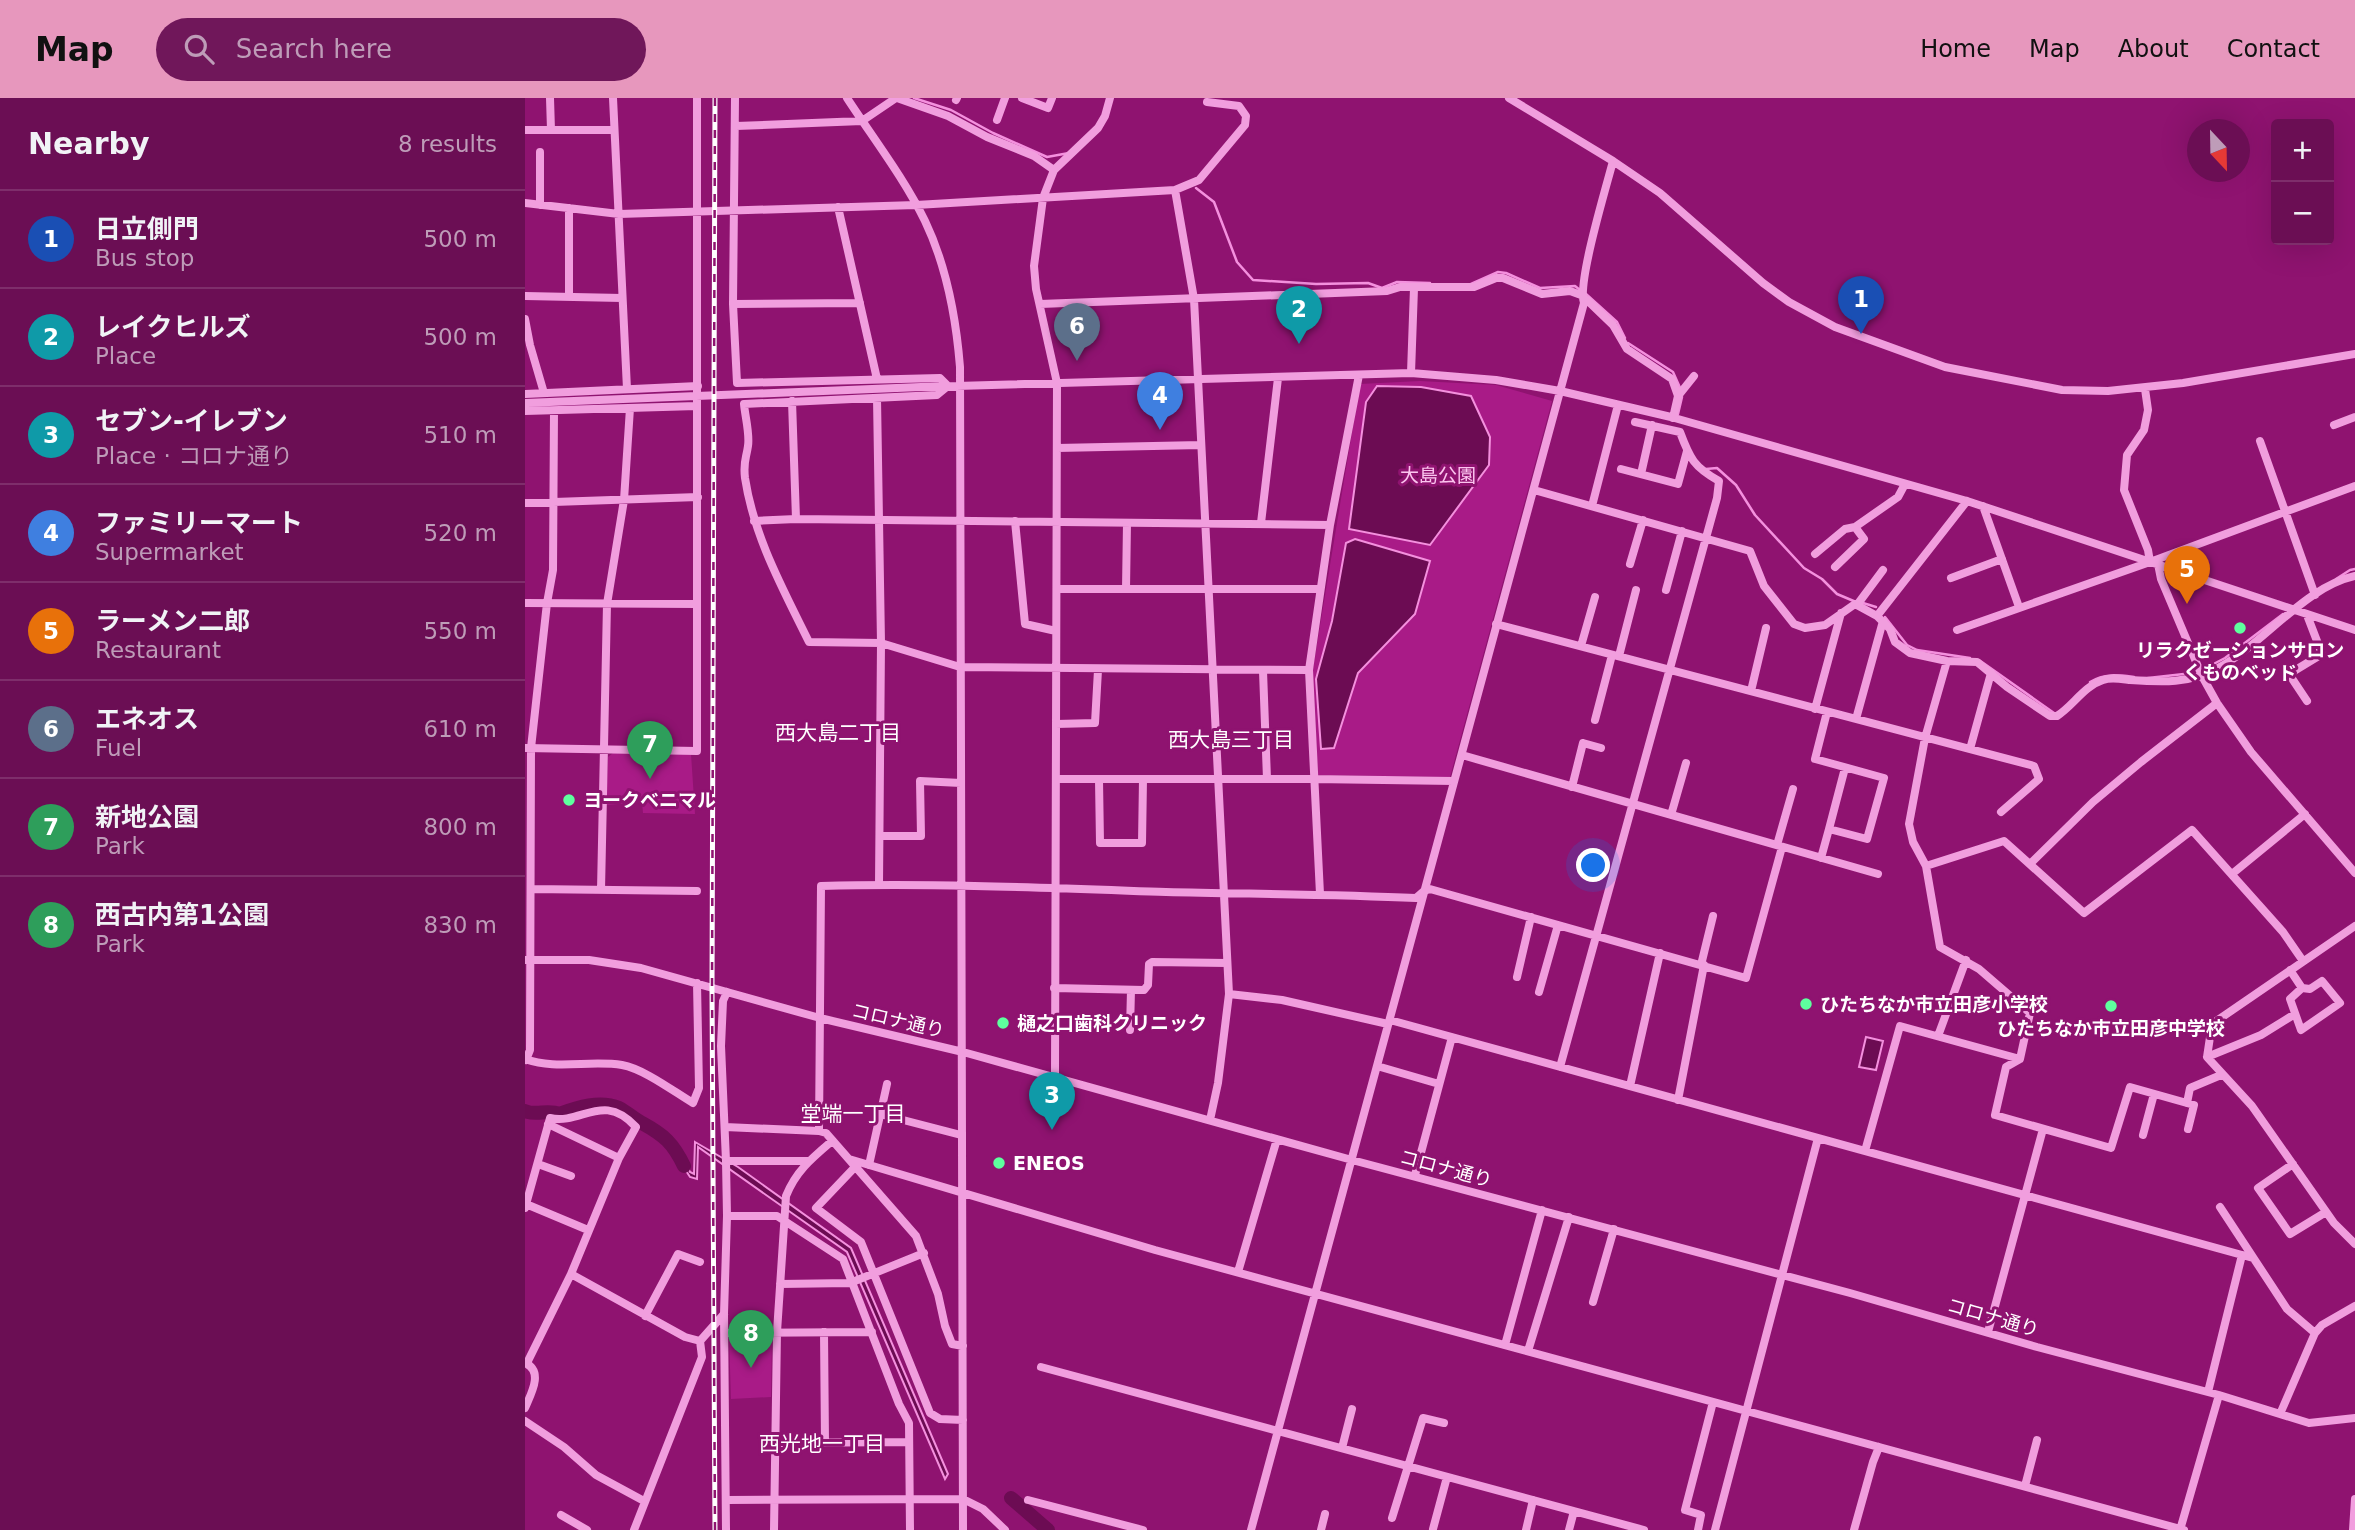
<!DOCTYPE html>
<html lang="en">
<head>
<meta charset="utf-8">
<style>
	:root { --surface:#6b0e54; --page:#70175a; --text:#f1f3f6; --muted:#be9cb8; --line:#7e2e6b; --accent:#e797bd }
	body { margin:0; font-family:"DejaVu Sans","Noto Sans JP",sans-serif; background:var(--page); color:var(--text) }
	.controls { position:absolute; right:21px; top:21px; display:grid; overflow:hidden; border-radius:7px; box-shadow:0 7px 28px #0002 }
	.controls button { width:63px; height:63px; display:grid; place-items:center; padding:0; border:0; border-bottom:2px solid var(--line); background:var(--surface); color:var(--text); font:35px sans-serif }
	.compass { position:absolute; left:1662px; top:21px; width:63px; height:63px; border-radius:50%; background:var(--surface); box-shadow:0 7px 28px #0002; rotate:158deg }
	.you { position:absolute; left:1069px; top:768px; width:24px; height:24px; margin:-18px; border:5px solid #fff; border-radius:50%; background:#1a73e8; box-shadow:0 0 0 10px #1a73e833 }
	.badge { display:grid; place-items:center; width:46px; height:46px; border-radius:50%; background:var(--accent); color:#fff; font-size:23px; font-weight:700 }
	.pin { position:absolute; translate:-50% -58px; filter:drop-shadow(0 2px 4px #0008) }
	.pin::after { content:''; position:absolute; top:37px; width:24px; height:21px; background:inherit; clip-path:polygon(0 0,100% 0,50% 100%) }
	.list { margin:0; padding:0; list-style:none }
	h2 { display:flex; justify-content:space-between; align-items:center; height:91px; margin:0; padding:0 28px; font-size:30px }
	h2 small { font-size:23px; font-weight:400; color:var(--muted) }
	.list li { display:grid; grid-template-columns:46px 1fr auto; gap:21px; align-items:center; box-sizing:border-box; height:98px; padding:0 28px; border-top:2px solid var(--line) }
	.list b { display:block; font-size:26px; white-space:nowrap }
	.list p { margin:0; font-size:23px; white-space:nowrap; color:var(--muted) }
	.list em { font-size:23px; font-style:normal; color:var(--muted) }
	.icon { flex:none; width:38px; height:38px; fill:none; stroke:currentColor; stroke-width:2; stroke-linecap:round; stroke-linejoin:round }
	.map { position:relative; flex:none; width:1830px; height:1432px; overflow:hidden }
	header { display:flex; align-items:center; gap:42px; box-sizing:border-box; height:98px; padding:0 35px; background:var(--accent); color:#111 }
	header strong { font-size:33px }
	nav { display:flex; gap:38px; margin-inline-start:auto; font-size:24px }
	.search { width:490px; height:63px; background:var(--page); display:flex; align-items:center; gap:18px; box-sizing:border-box; padding:0 24px; border-radius:38px; color:var(--muted); font-size:26px }
	main { display:flex }
	aside { flex:1; background:var(--surface) }
	.map>svg:first-child { display:block }
</style>
</head>
<body>
<header>
<strong>Map</strong>
<div class="search"><svg class="icon" aria-label="search" viewBox="0 0 24 24"><circle cx="10" cy="10" r="6"/><path d="M15 15l6 6"/></svg>Search here</div>
<nav><a>Home</a><a>Map</a><a>About</a><a>Contact</a></nav>
</header>
<main>
<aside>
<h2>Nearby<small>8 results</small></h2>
<ul class="list">
<li><span class="badge" style="background:#1a4fb4">1</span><div><b>日立側門</b><p>Bus stop</p></div><em>500 m</em></li>
<li><span class="badge" style="background:#0f9aa8">2</span><div><b>レイクヒルズ</b><p>Place</p></div><em>500 m</em></li>
<li><span class="badge" style="background:#0f9aa8">3</span><div><b>セブン-イレブン</b><p>Place · コロナ通り</p></div><em>510 m</em></li>
<li><span class="badge" style="background:#3f7fe0">4</span><div><b>ファミリーマート</b><p>Supermarket</p></div><em>520 m</em></li>
<li><span class="badge" style="background:#e8710a">5</span><div><b>ラーメン二郎</b><p>Restaurant</p></div><em>550 m</em></li>
<li><span class="badge" style="background:#5c6f8a">6</span><div><b>エネオス</b><p>Fuel</p></div><em>610 m</em></li>
<li><span class="badge" style="background:#2e9e5b">7</span><div><b>新地公園</b><p>Park</p></div><em>800 m</em></li>
<li><span class="badge" style="background:#2e9e5b">8</span><div><b>西古内第1公園</b><p>Park</p></div><em>830 m</em></li>
</ul>
</aside>
<div class="map">
<svg width="1830" height="1432" viewBox="0 0 1830 1432">
	<rect width="100%" height="100%" fill="#8f1370"/>
	<path fill="#a91b87" d="M895,283L971,287L1027,303L925,679L793,677L787,576L835,286Z
		M88,655L166,656L170,716L118,715L117,704L81,707L83,659Z
		M204,1239L247,1240L246,1299L206,1301Z"/>
	<path fill="#6c0c53" stroke="#f490de" stroke-width="2" d="M852,288L896,289L946,298L965,339L964,367L905,447L824,431L841,304Z
		M830,441L905,463L890,516L833,575L809,650L796,651L791,581L807,523L821,445Z
		M1341,939L1358,943L1351,972L1334,969Z
		M170,1044L213,1069L326,1150L423,1376L420,1381L322,1154L173,1049L172,1081L165,1079L149,1054L154,1052L165,1074L169,1076Z"/>
	<g fill="none" stroke-linecap="round" stroke-linejoin="round">
		<path stroke="#f490de" stroke-width="2.5" d="M389,0L426,12L468,35L522,59L544,55
			M671,90L689,104L712,164L728,182L791,186L843,185L857,190L872,184L905,185
			M946,186L973,174L981,175L1015,190L1050,188L1055,192
			M1061,196L1092,224L1100,240
			M1103,245L1148,274L1156,292
			M1153,316L1157,299
			M1181,371L1192,370L1211,387L1230,417L1279,470L1297,481L1312,496L1331,504
			M1811,481L1825,472L1830,471
			M1338,505L1351,509
			M1360,519L1382,547L1392,552L1445,560
			M1454,562L1529,615
			M1679,571L1700,560L1758,516
			M1623,580L1668,575
			M1565,584C1580,575 1593,577 1609,579"/>
		<path stroke="#6c0c53" stroke-width="14" d="M0,1013C11,1018 23,1011 34,1016C53,1009 75,1002 94,1010C102,1014 109,1021 117,1025C139,1037 148,1045 159,1068
			M486,1400L523,1432"/>
		<path stroke="#f19ede" stroke-width="8" d="M25,0L26,32
			M88,0L102,291
			M210,0L208,206L212,285L415,280L423,288L412,297L219,306C220,318 225,336 223,348C221,362 218,363 220,380C229,439 258,491 284,544L356,545L435,569L784,572
			M322,0C348,40 379,80 400,123C422,169 431,219 435,269L438,1432
			M372,0L423,18L462,39L509,58L529,72
			M497,0L523,10L527,0
			M984,0L1088,63L1135,95L1238,185L1264,204L1310,229L1420,269L1537,292L1583,293L1658,285L1830,256
			M431,2L432,0
			M472,22L480,0
			M211,28L337,23L371,0
			M0,32H89
			M15,54V107
			M650,92L669,201L704,896L693,985L685,1022
			M0,105L94,116L391,107L650,92L674,82L720,27L721,18L714,8L682,4
			M313,109L352,281
			M44,110V199
			M0,198L97,200
			M1059,203L1062,202L1088,227L1102,251L1147,281L1153,298L1148,320
			M208,206L335,205
			M515,206L862,193L875,189H949L971,180H978L1017,196L1045,193L1056,197
			M0,221L5,247L19,295
			M886,275L889,190
			M1620,291L1623,312L1619,332L1602,357L1599,392L1623,452L1625,464
			M0,296L173,288
			M1153,298L1169,278
			M352,300L356,545L354,786
			M267,303L271,421
			M0,305L396,289L886,275L971,282L1035,293L1146,319L1442,403L1830,532
			M0,313L172,308
			M1809,327L1830,319
			M1735,343L1790,497
			M532,350L676,347
			M1096,371L1153,386L1162,353
			M1116,376L1127,327
			M1009,392L1225,453L1239,488L1269,526L1280,530L1300,527L1330,506L1352,518L1365,531L1370,544L1385,555L1422,563L1452,564L1482,589L1525,618H1532C1548,608 1559,588 1578,582C1586,579 1596,581 1604,582C1636,584 1665,586 1693,570C1739,546 1779,489 1830,478
			M0,405L173,399
			M1067,408L1093,307
			M1458,408L1494,509
			M229,423L271,421L805,427
			M490,423L500,526L531,533
			M736,425L753,280
			M1290,456L1320,431L1330,429
			M1105,466L1118,422
			M1633,466L1636,481L1677,578L1692,605L1726,654L1830,775
			M1310,469L1339,441L1330,429L1373,399L1380,386
			M1426,480L1477,461
			M533,491H795
			M601,491L602,425
			M1141,492L1157,433
			M0,505L172,506
			M1332,507L1358,472
			M1782,517L1797,556L1764,576L1782,603
			M1352,518L1442,403
			M971,526L1509,668L1514,681L1476,714
			M1432,532L1625,464L1830,388
			M1056,548L1070,499
			M1094,558L1111,492
			M1422,563L1400,640L1384,726L1388,744L1401,768L1415,849L1454,871L1505,915L1495,961L1481,969L1470,1017L1586,1050L1605,989L1669,1007L1663,1031
			M738,573L742,681
			M1226,593L1241,530
			M1290,611L1316,515
			M1331,621L1358,523
			M1070,622L1087,557
			M531,626L570,625L573,572
			M0,650L172,653V0
			M1445,651L1466,575
			M937,657L1353,776
			M531,681H788L929,683
			M574,682L575,745H617L618,681
			M1047,689L1058,645L1076,650
			M1146,717L1161,665
			M1304,731L1320,670
			M355,738H396L395,683L436,685
			M1252,747L1268,691
			M1296,760L1304,731L1342,741L1359,680L1290,661L1302,614
			M1506,765L1568,704L1616,664L1692,605
			M1401,768L1479,743L1559,815L1667,732L1758,834L1778,863
			M1707,776L1780,716
			M6,791L172,793
			M76,792L82,506L99,402L105,310
			M795,796L784,572L805,427L834,277
			M1830,828L1687,926L1682,959L1727,1008L1809,1125L1830,1146
			M0,862H64L116,870L295,920L438,954L827,1062L1325,1195L1512,1249L1694,1297L1784,1325L1830,1320
			M1176,867L1188,818
			M1765,872L1777,890L1785,891L1797,883L1815,905L1776,932L1765,901L1777,890
			M992,879L1006,819
			M529,890L619,892L623,887L624,866L627,864L702,865
			M1014,894L1033,827
			M704,896L757,902L863,926
			M865,922L1728,1160
			M605,932L606,892
			M1413,938L1441,862
			M1682,959L1736,937L1770,916
			M0,961C30,972 65,962 97,967C119,971 148,993 168,1005L174,990L172,885
			M1,962L5,952L6,650L22,505L28,472L29,313
			M852,968L914,986
			M1035,969L1192,400L1194,383C1169,369 1165,361 1155,334L1110,324
			M530,980L532,285L511,191L509,168L518,100L529,72L573,30L580,18L585,0
			M1105,988L1135,855
			M1153,1002L1179,867
			M1662,1005L1665,990L1696,977
			M355,1016L436,1037
			M23,1026L94,1060
			M200,1029L294,1033
			M1618,1037L1629,996
			M1340,1053L1375,928L1495,961
			M324,1061L630,1152L1659,1432
			M201,1063L196,948L198,903L202,894
			M13,1066L46,1078
			M1768,1066L1733,1090L1765,1136L1801,1114
			M344,1067L362,986
			M330,1069L291,1110L336,1144L405,1315L415,1321L438,1322
			M890,1077L927,939
			M1,1106L63,1132
			M1695,1109L1762,1211L1790,1235
			M0,1110L25,1020C57,1027 78,993 111,1029L94,1060L46,1176L2,1265
			M202,1118H252L318,1161L374,1306L384,1325L385,1432
			M713,1174L752,1041
			M46,1176L160,1239L175,1243
			M255,1186L325,1185L399,1155
			M1068,1204L1089,1131
			M120,1218L153,1156L175,1164
			M299,1234L300,1345
			M1463,1234L1518,1031
			M200,1235L347,1234
			M175,1243L199,1216
			M980,1247L1017,1112
			M438,1248L427,1246L420,1228L413,1196L391,1138L301,1035L294,1033L296,788C411,785 526,790 641,794C724,796 807,796 891,800L899,793L905,791L1221,880L1257,749
			M1003,1253L1044,1119
			M0,1265C19,1273 6,1296 0,1310
			M516,1269L1119,1432
			M1683,1294L1717,1157
			M1755,1316L1790,1235L1797,1227L1830,1208
			M0,1323L39,1349L71,1377L119,1403
			M250,1345L384,1344
			M817,1350L827,1311
			M1500,1388L1512,1342
			M202,1402L438,1401L458,1411L480,1432
			M503,1402L618,1432
			M36,1417L62,1432
			M867,1420L898,1320L919,1325
			M908,1431L922,1379
			M109,1432L177,1259L175,1243
			M201,1432L199,1216L202,1118L201,1063H283
			M249,1432L252,1234L261,1098C271,1073 287,1060 307,1043
			M726,1432L1059,205C1052,185 1081,90 1088,63
			M796,1432L800,1416
			M1001,1432L1008,1402
			M1044,1432L1049,1413
			M1173,1432L1176,1417L1160,1412L1188,1304
			M1190,1432L1293,1040
			M1329,1432L1348,1364L1354,1349
			M1655,1432L1694,1297
			M1828,1432L1830,1401"/>
		<defs>
			<path id="rail" d="M190,0L187,890L190,1432"/>
		</defs>
		<use href="#rail" stroke="#fff" stroke-width="5"/>
		<use href="#rail" stroke="#8f1370" stroke-width="2.5" stroke-dasharray="8" stroke-linecap="butt"/>
	</g>
	<g fill="#5eff9e" stroke="#8f1370" stroke-width="2.5">
		<circle cx="1715" cy="530" r="7"/>
		<circle cx="44" cy="702" r="7"/>
		<circle cx="1281" cy="906" r="7"/>
		<circle cx="1586" cy="908" r="7"/>
		<circle cx="478" cy="925" r="7"/>
		<circle cx="474" cy="1065" r="7"/>
	</g>
	<g text-anchor="middle" stroke-width="6" stroke-linejoin="round" paint-order="stroke">
		<g font-size="19" fill="#fcc5ef" stroke="#8f1370">
			<text x="913" y="384">大島公園</text>
		</g>
		<g font-size="19" font-weight="bold" fill="#fff" stroke="#8f1370" text-anchor="start">
			<text x="1715" y="559" text-anchor="middle">リラクゼーションサロン<tspan x="1715" dy="22">くものベッド</tspan></text>
			<text x="58" y="709">ヨークベニマル</text>
			<text x="1295" y="913">ひたちなか市立田彦小学校</text>
			<text x="492" y="932">樋之口歯科クリニック</text>
			<text x="1586" y="937" text-anchor="middle">ひたちなか市立田彦中学校</text>
			<text x="488" y="1072">ENEOS</text>
		</g>
		<g font-size="19" fill="#fff" stroke="#8f1370">
			<text transform="translate(373 922) rotate(13)" y="7">コロナ通り</text>
			<text transform="translate(921 1070) rotate(15)" y="7">コロナ通り</text>
			<text transform="translate(1468 1219) rotate(16)" y="7">コロナ通り</text>
		</g>
		<g font-size="21" fill="#fff" stroke="#8f1370">
			<text x="313" y="642">西大島二丁目</text>
			<text x="706" y="649">西大島三丁目</text>
			<text x="328" y="1023">堂端一丁目</text>
			<text x="297" y="1353">西光地一丁目</text>
		</g>
	</g>
</svg>
<div class="controls">
<button>+</button>
<button>−</button>
</div>
<svg class="compass" viewBox="-18 -18 36 36"><path d="M0-13l5 13h-10z" fill="#e53935"/><path d="M0 13l5-13h-10z" fill="#be9cb8"/></svg>
<div class="you"></div>
<div class="pin badge" style="left:1336px;top:236px;background:#1a4fb4">1</div>
<div class="pin badge" style="left:774px;top:246px;background:#0f9aa8">2</div>
<div class="pin badge" style="left:527px;top:1032px;background:#0f9aa8">3</div>
<div class="pin badge" style="left:635px;top:332px;background:#3f7fe0">4</div>
<div class="pin badge" style="left:1662px;top:506px;background:#e8710a">5</div>
<div class="pin badge" style="left:552px;top:263px;background:#5c6f8a">6</div>
<div class="pin badge" style="left:125px;top:681px;background:#2e9e5b">7</div>
<div class="pin badge" style="left:226px;top:1270px;background:#2e9e5b">8</div>
</div>
</main>
</body>
</html>
